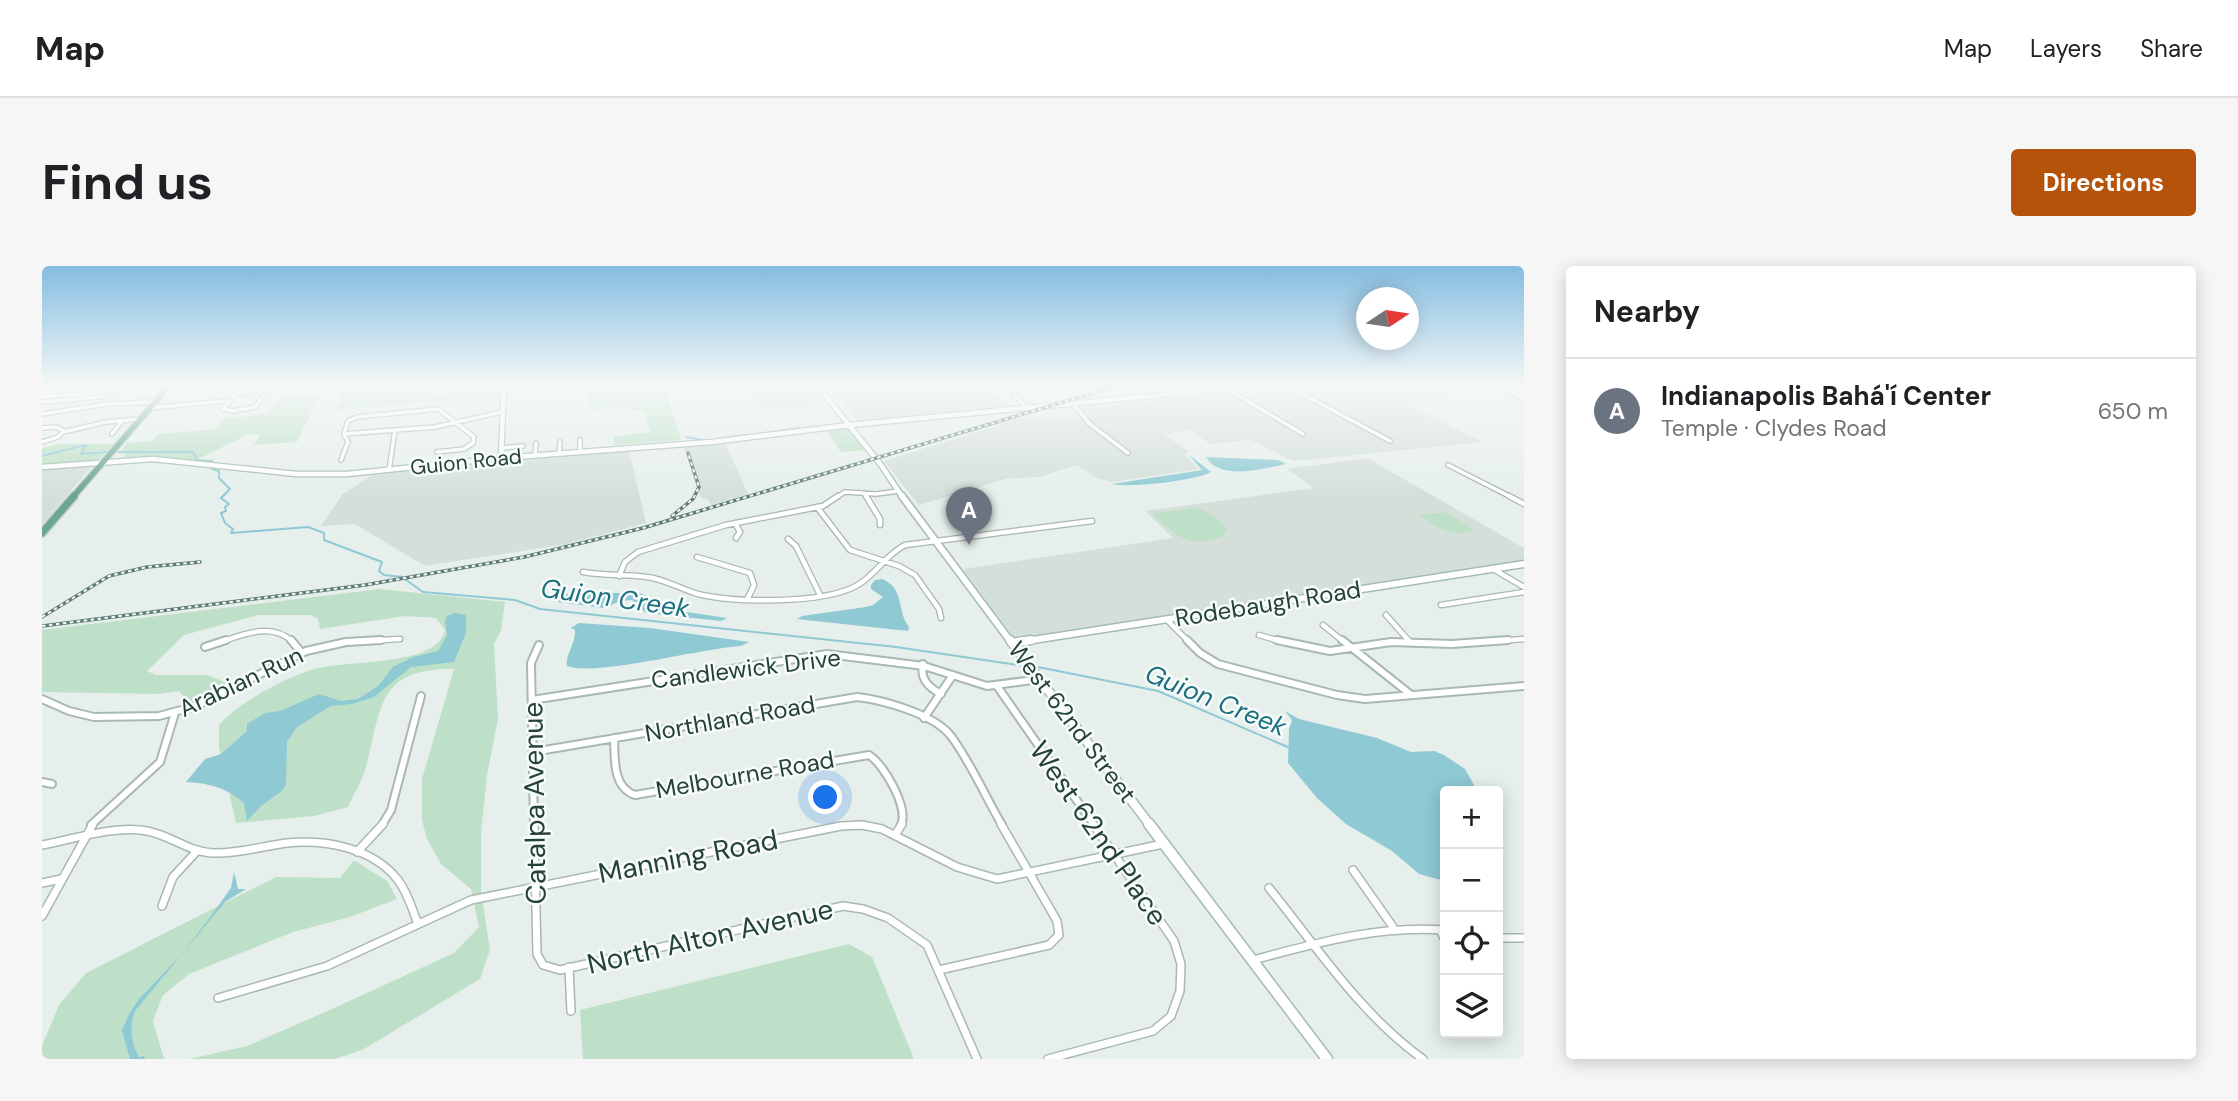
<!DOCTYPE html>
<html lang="en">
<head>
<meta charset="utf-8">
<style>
	:root { --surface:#fff; --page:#f6f6f6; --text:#202124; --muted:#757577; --line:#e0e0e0; --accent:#b45309 }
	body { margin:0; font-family:"DM Sans",sans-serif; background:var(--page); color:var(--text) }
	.controls { position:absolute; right:21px; bottom:21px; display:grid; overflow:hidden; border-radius:7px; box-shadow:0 4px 18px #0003 }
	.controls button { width:63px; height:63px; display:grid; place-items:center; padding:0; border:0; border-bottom:2px solid var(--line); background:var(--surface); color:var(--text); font:35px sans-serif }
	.compass { position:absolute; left:1314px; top:21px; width:63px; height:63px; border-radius:50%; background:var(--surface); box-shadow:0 4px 18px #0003; rotate:77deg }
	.you { position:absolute; left:784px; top:532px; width:24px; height:24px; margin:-18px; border:5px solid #fff; border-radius:50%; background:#1a73e8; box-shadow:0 0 0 10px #1a73e833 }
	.badge { display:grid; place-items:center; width:46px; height:46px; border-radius:50%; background:var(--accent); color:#fff; font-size:23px; font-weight:700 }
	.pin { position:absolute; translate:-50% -58px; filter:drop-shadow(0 2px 4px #0008) }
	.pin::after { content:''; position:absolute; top:37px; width:24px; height:21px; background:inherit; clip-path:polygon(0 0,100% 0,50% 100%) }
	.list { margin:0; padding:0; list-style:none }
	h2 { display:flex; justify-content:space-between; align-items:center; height:91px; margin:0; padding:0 28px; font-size:30px }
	h2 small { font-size:23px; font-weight:400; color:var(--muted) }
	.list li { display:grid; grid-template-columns:46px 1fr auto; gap:21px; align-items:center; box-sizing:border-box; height:105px; padding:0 28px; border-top:2px solid var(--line) }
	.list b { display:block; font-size:26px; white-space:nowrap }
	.list p { margin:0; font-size:23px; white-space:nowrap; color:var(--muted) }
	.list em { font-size:23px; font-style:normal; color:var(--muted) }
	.icon { flex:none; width:38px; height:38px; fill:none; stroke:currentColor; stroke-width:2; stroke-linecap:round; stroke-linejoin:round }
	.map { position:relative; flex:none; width:1482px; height:793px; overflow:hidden; border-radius:7px }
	header { display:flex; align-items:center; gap:42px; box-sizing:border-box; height:98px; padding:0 35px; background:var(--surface); border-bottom:2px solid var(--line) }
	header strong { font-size:33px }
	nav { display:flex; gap:38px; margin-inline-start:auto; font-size:24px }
	.intro { display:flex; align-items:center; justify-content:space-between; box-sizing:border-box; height:168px; padding:0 42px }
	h1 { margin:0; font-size:49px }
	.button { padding:18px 32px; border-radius:7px; background:var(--accent); color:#fff; font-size:24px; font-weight:700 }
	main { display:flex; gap:42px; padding:0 42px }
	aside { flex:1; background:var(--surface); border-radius:7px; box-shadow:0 4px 18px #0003 }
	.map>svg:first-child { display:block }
</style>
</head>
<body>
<header>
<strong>Map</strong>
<nav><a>Map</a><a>Layers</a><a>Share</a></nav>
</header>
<div class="intro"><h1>Find us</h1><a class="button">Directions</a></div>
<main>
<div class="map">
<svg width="1482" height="793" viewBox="0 0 1482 793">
	<rect width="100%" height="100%" fill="#e6efeb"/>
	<path fill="#d4dfda" d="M787,119H944L967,140L815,155Z
		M1258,119H1382L1409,131L1361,137L1441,176L1251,195L1209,174L1168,178L1149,164L1122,168L1147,186L1142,188L1157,203L1070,216L1055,212L1035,199L997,211L963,213L877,239L842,195L982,151L1046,152L1039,142Z
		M769,121L781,137L720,144L710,127Z
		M683,177L706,228L670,239L665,233L659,232L642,181Z
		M587,184L604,257L525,278L383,300L313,258L279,260L300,229L330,209Z
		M1325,192L1482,282V296L979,372L970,370L921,303L1131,272L1103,245L1272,222L1245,203Z
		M51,199L0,258V203Z"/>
	<path fill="#bfe0c8" d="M304,119H343L341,125L395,119L394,128L456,123L457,129L295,144Z
		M545,119H622L639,174L573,179L571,171L608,166L603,145L590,144L588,139L548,144Z
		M278,128L255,176L212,179L218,169L207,168L152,195L80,193L83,188H76L85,177L110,175L117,168L173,163L183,152L225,148L237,132Z
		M798,162L807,164L823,184L799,186L783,163Z
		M16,178H72L57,193L0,200V182Z
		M1157,242L1173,250L1185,263L1182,270C1149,284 1136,271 1112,250L1114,247Z
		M1402,246L1432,263C1413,274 1394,261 1378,251V249Z
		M338,323L463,336L459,365L452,378L456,453L445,509L439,567V625L448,684L438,713L322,783L293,793H148L205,780L290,743L412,687L437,661L429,623L399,598L385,573L380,554V513L412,403C335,402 340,441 324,501C320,515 312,528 306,541L272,550L194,557L177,481V459C196,437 241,413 269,404C300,393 396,402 403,364L394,352L363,350L278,363L276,353L268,349H217L142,369L105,405L114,409H165L185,417L184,421L148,438L137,425L117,428L0,426V364Z
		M312,594L345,615L355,633L308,651L251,666L147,708L121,729L111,755L122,793H0V780L17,739L44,707L234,611L298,612Z
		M807,678L830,691L872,793H541L538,744Z"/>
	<path fill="#8ec9d4" d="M1146,188L1169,206C1152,215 1089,222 1070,218L1160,204Z
		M1164,191L1236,194L1244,198C1221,203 1178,215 1164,191Z
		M840,313C863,322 854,344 867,361L866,365L755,353L760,350L824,341L831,339L841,331L829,323V319L833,314Z
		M539,327L537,334L540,335L548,327H597L613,333L609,342L622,336L645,346L685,352L679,355L604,347L590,334L578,335L562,342L516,336L522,328Z
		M413,347L424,349V367L412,396L369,401L332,431L310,438L289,440L255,461L245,476L244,518L240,525L219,540L205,555L202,537C185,522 167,517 144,516L163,493L179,488L205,465V458L223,447L238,445L277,428L299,435L316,433L336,420L351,401L371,391L396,385L405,369L403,355L405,350Z
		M537,357L608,362L707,376L699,380C661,382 553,411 525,400C523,389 534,377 533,364L529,362Z
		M1243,445L1257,453L1335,472L1369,486L1392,485L1402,489L1423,503L1432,519L1430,525H1403V615L1377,608L1350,585L1304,558L1275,532L1246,497L1247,463L1250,454Z
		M192,606L196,623H204L183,636L93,745C87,760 89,777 97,791L102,790L103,793H88L80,765L86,750L97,733L140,688L169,650L189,622Z"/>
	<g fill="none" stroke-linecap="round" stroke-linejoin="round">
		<path stroke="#8ec9d4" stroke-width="2" d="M700,170L758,162
			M644,171L660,174
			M680,173L695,170
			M72,186H151L155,194L170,195V203L177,205V212L188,223L179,232L187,238L183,241L184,245L179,247L183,257L191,263L189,267L266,261L282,267V274L340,296L337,305L342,309L360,311L381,326L473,334L498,343L854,381L982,400
			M0,190L39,180H44L39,188L67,186
			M991,400L1116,425L1248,482"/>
		<defs>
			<path id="street-far3" d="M979,119L972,129L985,142
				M1244,119L1348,175
				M51,122L85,119
				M227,122L213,141L191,145L181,143L194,128Z
				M227,122L260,119
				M45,123L34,133L65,130
				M1185,123L1261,168
				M0,127L41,122
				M0,131L73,125
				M0,136L34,133
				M1031,138L1048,158L1086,187
				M107,142L185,135
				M0,148L65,138L112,136
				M0,162L14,161L22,165L16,171L0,176
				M21,166L64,156L98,153
				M70,168L80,155
				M302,168L306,155L315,151L396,143L432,171L431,177L422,183L395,186
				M302,168L393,161L460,146
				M538,174V185
				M459,182L481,180
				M517,187L518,176
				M493,189L494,177
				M299,194L306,176L302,168
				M1406,199L1471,232
				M347,204L353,164
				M822,227L825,232
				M793,232L803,226L834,228L857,225"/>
			<path id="street-far2" d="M824,230L838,253V259
				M1467,230L1482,238
				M775,241L808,284L857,300L873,309L897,343L899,352
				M693,257L698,266L694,272
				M746,273L754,280L778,329
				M655,291L708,307L712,319L705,334
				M1451,303L1482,321
				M541,306C562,310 584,308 605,311C622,313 639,323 656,328C693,337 780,338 814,320C833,310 843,289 863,279L1050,255
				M577,310L583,296L596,286L684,259L781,240L796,230
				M1399,339L1482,326
				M1344,349L1368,376
				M1124,353L1147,376
				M1281,359L1302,376
				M1217,369L1241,376
				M179,376C202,368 230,356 251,376
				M307,376L358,373
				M1441,376L1482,373"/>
			<path id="street-far1" d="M249,374L259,386
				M1145,374L1158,387L1176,398L1295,429L1323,433L1482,420
				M1235,374L1288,385L1349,376L1410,378L1466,374
				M1300,374L1368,428
				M163,381L184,374
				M881,398C878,413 886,421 899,428
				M955,420L1052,559
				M0,433L27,445L52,451L117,450L154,440L264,385L304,376L339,374
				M490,434L785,388L882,400L945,420L998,413
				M882,452L911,409
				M572,472C573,492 570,521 593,529L827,489C842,498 867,542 859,559
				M491,486L815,431C841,434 892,448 909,470C929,497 943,530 960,559
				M0,516L10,518
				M49,559L118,496L133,447
				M340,559L349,544L379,430
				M492,559L489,397L497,379
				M816,559H821"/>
			<path id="street" d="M492,558L495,688L501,699L518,704L801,640L821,643L846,652L885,679L935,793
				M853,569L860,558
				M0,579C33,573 71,559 105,565C128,569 147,586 171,587C196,588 220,580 245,577C284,573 331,582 356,614C366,627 370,643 376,658
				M315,586L341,558
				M1311,604L1351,661
				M0,617L19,613
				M1227,622C1275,681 1319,749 1381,793
				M120,640L131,611L155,585
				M0,650L51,558
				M1398,664L1403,674
				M1456,672H1482
				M1211,694C1275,677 1336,659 1403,664
				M527,701L529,745
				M897,704L1007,679L1017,669L1015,655L959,558
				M176,732L285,700L429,634L799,560L820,559L840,563L915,601L955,613L1121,578
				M1006,793L1111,765L1129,750L1138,725L1139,698L1132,675L1051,558"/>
			<path id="secondary-far3" d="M775,119L839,199L861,232
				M1450,119L1482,132
				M459,192L462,119
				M0,201L111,193L254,208H305L459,192L670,176L808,159L1224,119"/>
			<path id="secondary-far2" d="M860,230L969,376
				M978,376L1482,298"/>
			<path id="secondary-far1" d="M968,374L1108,559
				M970,377L989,374"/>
			<path id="secondary" d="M1107,558L1285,793"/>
			<path id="primary-far1" d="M30,232L128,119"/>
			<path id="primary" d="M0,267L32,230"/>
		</defs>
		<use href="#street-far3" stroke="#a8b8b2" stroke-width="6"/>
		<use href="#street-far2" stroke="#a8b8b2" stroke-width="7"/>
		<use href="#street-far1" stroke="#a8b8b2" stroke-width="10"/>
		<use href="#street" stroke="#a8b8b2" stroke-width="10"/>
		<use href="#secondary-far3" stroke="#a4bbb3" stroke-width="7"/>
		<use href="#secondary-far2" stroke="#a4bbb3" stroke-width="9"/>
		<use href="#secondary-far1" stroke="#a4bbb3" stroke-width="11"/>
		<use href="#secondary" stroke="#a4bbb3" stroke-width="13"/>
		<use href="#primary-far1" stroke="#c2cac8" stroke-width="8"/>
		<use href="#primary" stroke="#c2cac8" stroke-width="10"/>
		<use href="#street-far3" stroke="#fff" stroke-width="3.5"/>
		<use href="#street-far2" stroke="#fff" stroke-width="4.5"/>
		<use href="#street-far1" stroke="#fff" stroke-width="6"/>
		<use href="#street" stroke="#fff" stroke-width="7"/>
		<use href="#secondary-far3" stroke="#fff" stroke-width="4.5"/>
		<use href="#secondary-far2" stroke="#fff" stroke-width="6"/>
		<use href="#secondary-far1" stroke="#fff" stroke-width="8"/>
		<use href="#secondary" stroke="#fff" stroke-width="10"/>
		<use href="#primary-far1" stroke="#6aa596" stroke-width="5"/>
		<use href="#primary" stroke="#6aa596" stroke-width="7"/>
		<defs>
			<path id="rail" d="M630,250L651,233L657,221L646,187
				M0,351L67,310L105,301L158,296
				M0,360L323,319L482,291L601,262L1078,119"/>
		</defs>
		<use href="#rail" stroke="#5f7d75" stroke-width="3.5"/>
		<use href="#rail" stroke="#f7fbf9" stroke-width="2" stroke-dasharray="3.5" stroke-linecap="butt"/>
	</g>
	<linearGradient id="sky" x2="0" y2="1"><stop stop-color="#84bce0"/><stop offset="0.52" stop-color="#f4f8f6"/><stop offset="1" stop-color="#f4f8f6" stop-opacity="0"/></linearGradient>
	<rect width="1482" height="230" fill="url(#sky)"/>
	<g text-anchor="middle" stroke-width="5" stroke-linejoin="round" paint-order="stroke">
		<g font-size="21" fill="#24423a" stroke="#f7fbf9">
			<text transform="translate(424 196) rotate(-6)" y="7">Guion Road</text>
		</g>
		<g font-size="24" fill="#24423a" stroke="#f7fbf9">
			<text transform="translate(1226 338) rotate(-9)" y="8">Rodebaugh Road</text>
			<text transform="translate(704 403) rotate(-7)" y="8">Candlewick Drive</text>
			<text transform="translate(199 416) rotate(-25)" y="8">Arabian Run</text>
			<text transform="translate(688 453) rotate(-10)" y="8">Northland Road</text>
			<text transform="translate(1030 456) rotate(53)" y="8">West 62nd Street</text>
			<text transform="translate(703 509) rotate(-10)" y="8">Melbourne Road</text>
		</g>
		<g font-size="26" font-style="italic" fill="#1c6f80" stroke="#f7fbf9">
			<text transform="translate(573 332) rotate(8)" y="9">Guion Creek</text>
			<text transform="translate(1174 434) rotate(22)" y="9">Guion Creek</text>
		</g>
		<g font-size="28" fill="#24423a" stroke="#f7fbf9">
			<text transform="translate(492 537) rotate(-91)" y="10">Catalpa Avenue</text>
			<text transform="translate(1057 567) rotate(55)" y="10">West 62nd Place</text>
			<text transform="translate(646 590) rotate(-11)" y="10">Manning Road</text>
			<text transform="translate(668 670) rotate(-13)" y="10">North Alton Avenue</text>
		</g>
	</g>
</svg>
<div class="controls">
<button>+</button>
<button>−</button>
<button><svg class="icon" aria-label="locate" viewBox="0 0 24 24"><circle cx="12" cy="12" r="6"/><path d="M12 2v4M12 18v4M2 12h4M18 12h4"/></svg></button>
<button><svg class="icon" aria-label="layers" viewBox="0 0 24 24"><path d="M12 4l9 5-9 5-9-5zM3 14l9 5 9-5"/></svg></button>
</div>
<svg class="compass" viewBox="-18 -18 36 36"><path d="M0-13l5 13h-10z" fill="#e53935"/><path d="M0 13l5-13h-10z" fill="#757577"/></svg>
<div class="you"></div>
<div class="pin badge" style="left:927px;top:279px;background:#6b7280">A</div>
</div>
<aside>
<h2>Nearby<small></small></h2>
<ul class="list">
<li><span class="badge" style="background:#6b7280">A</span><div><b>Indianapolis Bahá'í Center</b><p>Temple · Clydes Road</p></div><em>650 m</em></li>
</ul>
</aside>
</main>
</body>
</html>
